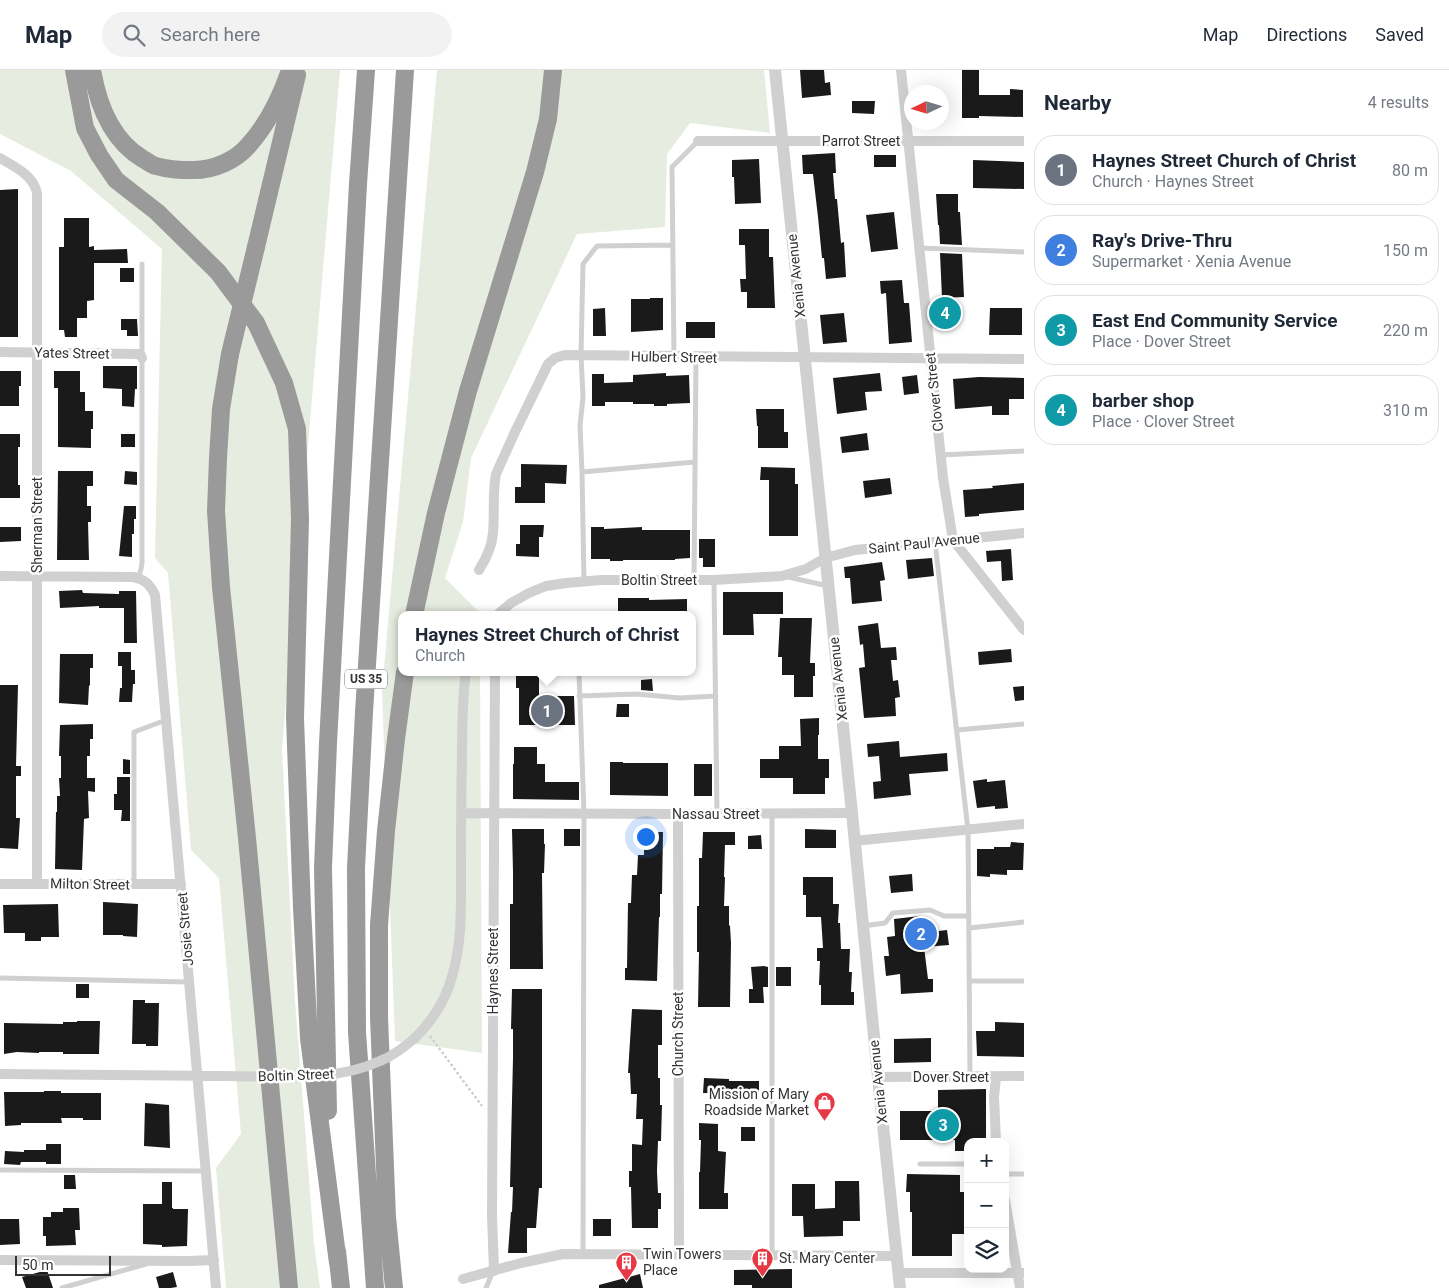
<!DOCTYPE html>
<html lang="en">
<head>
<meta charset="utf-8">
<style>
	:root { --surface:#fff; --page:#f2f2f3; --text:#1f2937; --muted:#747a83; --line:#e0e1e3; --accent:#d93025 }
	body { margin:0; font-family:Roboto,sans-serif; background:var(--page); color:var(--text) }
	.controls { position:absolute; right:15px; bottom:15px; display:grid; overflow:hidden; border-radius:10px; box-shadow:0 5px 20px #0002 }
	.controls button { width:45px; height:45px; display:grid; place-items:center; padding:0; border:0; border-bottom:1px solid var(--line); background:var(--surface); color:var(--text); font:25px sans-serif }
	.compass { position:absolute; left:904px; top:15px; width:45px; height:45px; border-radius:50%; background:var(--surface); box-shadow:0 5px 20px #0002; rotate:266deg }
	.scale { position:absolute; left:15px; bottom:12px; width:96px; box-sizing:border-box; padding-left:5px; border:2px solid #333; border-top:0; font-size:14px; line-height:18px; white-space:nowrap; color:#333; -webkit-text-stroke:4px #fff; paint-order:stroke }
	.you { position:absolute; left:645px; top:766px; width:18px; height:18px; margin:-12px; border:4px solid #fff; border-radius:50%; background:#1a73e8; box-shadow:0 0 0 8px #1a73e833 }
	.badge { display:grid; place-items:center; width:32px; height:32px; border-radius:50%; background:var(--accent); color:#fff; font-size:16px; font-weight:700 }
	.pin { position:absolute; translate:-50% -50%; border:2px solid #fff; box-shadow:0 1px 5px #0006 }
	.popup { position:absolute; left:398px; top:541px; width:298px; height:65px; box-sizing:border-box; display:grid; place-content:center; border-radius:10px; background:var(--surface); filter:drop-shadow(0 1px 4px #0005); font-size:16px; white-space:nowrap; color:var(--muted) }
	.popup b { font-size:19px; color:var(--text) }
	.popup::after { content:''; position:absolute; left:50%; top:100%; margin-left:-10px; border:10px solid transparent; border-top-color:var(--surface) }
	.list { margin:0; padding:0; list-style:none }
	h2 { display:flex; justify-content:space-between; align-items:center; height:65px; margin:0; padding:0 20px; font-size:21px }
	h2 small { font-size:16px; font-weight:400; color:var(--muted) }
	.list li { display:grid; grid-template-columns:32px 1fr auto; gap:15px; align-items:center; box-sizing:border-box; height:70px; margin:0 10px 10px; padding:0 10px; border:1px solid var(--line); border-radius:20px }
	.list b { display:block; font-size:19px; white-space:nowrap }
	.list p { margin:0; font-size:16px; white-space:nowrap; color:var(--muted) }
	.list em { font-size:16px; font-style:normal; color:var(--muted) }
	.icon { flex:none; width:28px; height:28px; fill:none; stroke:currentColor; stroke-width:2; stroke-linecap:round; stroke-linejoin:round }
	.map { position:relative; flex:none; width:1024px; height:1218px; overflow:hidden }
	header { display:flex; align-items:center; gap:30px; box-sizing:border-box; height:70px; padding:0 25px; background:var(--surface); border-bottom:1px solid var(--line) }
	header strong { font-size:24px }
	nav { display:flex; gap:28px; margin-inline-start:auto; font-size:18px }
	.search { width:350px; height:45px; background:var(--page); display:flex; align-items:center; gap:12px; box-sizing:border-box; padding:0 18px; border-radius:28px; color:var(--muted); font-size:19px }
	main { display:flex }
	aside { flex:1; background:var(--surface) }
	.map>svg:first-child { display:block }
</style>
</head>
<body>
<header>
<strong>Map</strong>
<div class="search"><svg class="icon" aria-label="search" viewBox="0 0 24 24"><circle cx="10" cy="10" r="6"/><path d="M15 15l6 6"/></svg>Search here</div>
<nav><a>Map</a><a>Directions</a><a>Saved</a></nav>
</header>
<main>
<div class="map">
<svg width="1024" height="1218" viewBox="0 0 1024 1218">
	<rect width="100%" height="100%" fill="#fff"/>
	<path fill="#e6ecdf" d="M0,0H340L282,680L295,931L314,1173L320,1218H226L216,1098L241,1064L219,808L191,780L168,503L155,488L162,179L71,101L0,64Z
		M437,0H764L770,63L690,53L667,84L665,157L577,164L471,388L463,452L445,508L479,542V545H402V602H480L482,983L395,971L382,621Z"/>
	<path fill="#1a1a1a" d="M800,0H824L825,13L830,12L831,25L802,28Z
		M962,0H979V25H1010V19L1023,20V47L979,46V48H962Z
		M852,31H875L874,44L852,43Z
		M835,83L836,103H833L835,129H837L841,173L844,172L846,207L826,209L824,188H822L818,147L813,104H803L802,85Z
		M874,85H896V97H874Z
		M759,89L761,133L735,134L734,107H732V90Z
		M973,90L1024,92V119L973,118Z
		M18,119V267H0V120Z
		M936,124H958V142H960L962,175L940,174L939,155H938Z
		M894,142L898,179L871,182L866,145Z
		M64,148H89V177L94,176V180L127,179L128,193H94V230L87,231V248H77V267H65L64,260H59V177H64Z
		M739,159H769V187H773L775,238H747V222H741L740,209H746L745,175H739Z
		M940,183L962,184L964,227L942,228Z
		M120,198H134V212H120Z
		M902,210L904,233H909L912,272L889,274L886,223L881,224L880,211Z
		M650,228H663V260L631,262V229H650Z
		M605,238L606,266H593V239Z
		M950,238V248L940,249V239Z
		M990,238H1022V265H989Z
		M844,243L847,272L823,274L820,245Z
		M121,249H137L138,266H127V260H121Z
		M686,252H715V268H686Z
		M103,296H137V319H135L134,337L122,336V319L103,318Z
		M0,301H21V316H19V336H0Z
		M54,301H80V322H85V341H93V359H91V378L58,377V318H54Z
		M666,303V306L689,305L690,333L667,334V336H654V334H633V332H605V336H592V304H604V313L633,312V305Z
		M880,303L882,321L865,322L867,340L837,344L833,308Z
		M917,305L919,323L904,325L902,307Z
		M979,307L1024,308V329H1009V345H992V336L955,339L953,309Z
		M756,339H784V362H788V378H758V356H757Z
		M867,363L869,380L842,383L840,367Z
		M0,364H20V377H18V415H20V428H0Z
		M121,364H135V377H121Z
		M521,394L567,395L566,414L545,413V433H515V417H521Z
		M761,397L795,398V414H798V466H769V410H760Z
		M58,401H93V416H87V436H91V452H88L89,490H57Z
		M125,401L137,402V415L124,414Z
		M890,408L892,424L865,428L863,411Z
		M1024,413V440L979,444V446L965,447L963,420L993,418L992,416Z
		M124,436H136V449H134V464H132V487L119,486Z
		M520,455H544L543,467H539V487L516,486V474H520Z
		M0,457H21V471L0,472Z
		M591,457H604V459L642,457V460H690V488L675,489V490H623V491H610V489H591Z
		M699,469H715V497H703V488H699Z
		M1011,479L1013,510L1002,511L1001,491L987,492L986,481Z
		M932,488L934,506L908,509L906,490Z
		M882,492L885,510L880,511L882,531L852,534L850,508H845L844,497Z
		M82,520L83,523L119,524V521H136L137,573H124V538H99V536L60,538L59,521Z
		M723,522H783V544H753L754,565H723Z
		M618,528H649V530L687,529V545H618Z
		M780,548H812L810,593H815V606H813V627H794V605H782V587H778Z
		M878,553L881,578L896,577L897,590H891L893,611L898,610L900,627L895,628L896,646L864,648L859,598L865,597L863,574L860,575L858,556Z
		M1011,579L1012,592L979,595L978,582Z
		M118,582H131V600H135V614H133L132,632H119L120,618H122V596H118Z
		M60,584H93V598H90V615L89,616L88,635L59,633Z
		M516,606H539V626H574L575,655H519V618H516Z
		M652,609L653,621L641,620V610Z
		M0,615H18L16,696H21V706H16V748H20L18,779L0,778Z
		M1024,616V630L1015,631L1013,617Z
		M617,634H629V647H616Z
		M819,648V665H818V689H829V708H825V724H793V708H760V689H779V676H801L800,649Z
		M93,654V669H90V686H87V708H95V722L88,721L89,748L84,749L82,800L55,799L56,742H57V726H60L59,708H61V686H59L60,655Z
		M899,671L900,687L947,683L948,701L909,704L911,725L874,729L873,712L881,711L879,686L868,687L867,674Z
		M514,677H537V694H545V712H579V730L513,729V694H514Z
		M123,689L130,690V704H123Z
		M610,692H623V693H668V726L610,725Z
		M694,694H712V726H694Z
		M117,707H130V751H121L122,740H114V724H117Z
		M987,709V712L1005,710L1008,738L995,739V736L977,738L973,711Z
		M512,759H544V774H545L544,803H542L543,899H510V834H513V802Z
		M564,759H580V776H564Z
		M805,759L836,760V778H805Z
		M644,762H663L662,824H660V847H659L657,911L625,910V898H627L628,833H631L632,805H637L638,785H644Z
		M703,762H735V775H725L724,807H725L724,836H729V855L730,856L731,873L730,937H698L699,882H697V836H699V788H702Z
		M761,765L762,779H748V766Z
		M1011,772L1024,773L1023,800H1007V805L990,804V807L977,806V779H994V777H1010Z
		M912,804L913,821L891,823L889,806Z
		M803,807H833V834H839L838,853H840L841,879H850L849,902H852L851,922H854V935H821V915H819L820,891H817V878H823L821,847H806V825H803Z
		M103,832L138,834L137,867L123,866V865H103Z
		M58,834L59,867H41V871H25V863H4L3,835Z
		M920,846L922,863L947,860L949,875L924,877L928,909H933V922L901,924L900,904L886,906L884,886H889L887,867L895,866L894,849Z
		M764,896L768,897V917H763L764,933H749V919H753L751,897Z
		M776,897H791V916H776Z
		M76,914H89V928H76Z
		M512,919H542V1118H539L536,1158H527V1183H508L511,1142H512L513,1117H510L513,988V959H511Z
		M133,930H145V933H159L158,976H146V974H132Z
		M632,939L662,940V975H658V1008H660V1035H662L661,1071H658L657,1101L658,1123H661V1139H658V1158H632L631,1117H629V1101H632V1074L642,1075L643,1049H636L637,1024H631L630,1003H628Z
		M77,951H100L99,984H63V982H39V983L17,982L4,984V953L63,954V952H77Z
		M995,952L1024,953V987L977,986L976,961H995Z
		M931,968V992L894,993V969Z
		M704,1008L729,1009V1011H759V1024L703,1023Z
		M986,1019V1072H968V1081H955V1070H900V1041H938V1020Z
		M44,1021H61V1023H101V1050H83V1048H61L62,1053H21V1055L5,1056L4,1022H44Z
		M145,1033L169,1035L170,1078L144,1076Z
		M699,1053L718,1054V1081L726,1082L724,1123H728V1139H699V1102H700L701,1070H699Z
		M741,1057H755V1071H741Z
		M46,1074H61V1094H46V1092H21L20,1095L4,1094L5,1081L24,1082V1080H46Z
		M907,1104L960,1105V1122H968V1164H952V1186H912V1142H910V1122H906Z
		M64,1105H75L76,1119H64Z
		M835,1111H859L860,1151H843V1166L804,1167L803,1146H792V1114H815V1139L835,1138Z
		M162,1112H172V1138H173V1139H188L187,1176L162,1177V1175L143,1174V1134H162Z
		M63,1138H79L80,1160H75L76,1175L46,1176V1166H43V1147H51V1142H63Z
		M0,1149H19L20,1174L0,1175Z
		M593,1149H611V1166H593Z
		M792,1199V1218H752V1215H734V1200Z
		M47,1200L53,1218H26L22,1207Z
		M173,1202L177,1217L171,1218H159L156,1207Z
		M640,1204L643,1218H599V1215Z"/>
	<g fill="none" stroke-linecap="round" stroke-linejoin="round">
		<path stroke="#cdcdcd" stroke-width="2.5" stroke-dasharray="2.5 2.5" stroke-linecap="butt" d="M430,966L482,1036"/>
		<path stroke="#d0d0d0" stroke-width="5" d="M920,178L1024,182
			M674,287L672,97L698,71
			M941,385L1024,381
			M582,402L580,356L583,327L581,285L583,194L597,176L673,175
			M935,472L968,760L970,1006
			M788,507L828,516
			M138,508L141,499L142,493V194
			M694,510L696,288
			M714,510L717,744
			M584,511L582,402L695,392
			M579,602L584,744L583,1184
			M579,626L636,624L680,628L716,626
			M957,660L1024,654
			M134,814V662L166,650
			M863,856L885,853L893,843L930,840L944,846H969
			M969,858L1024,852
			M0,908L189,912
			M969,911H1024
			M920,1094H968
			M0,1100L206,1101
			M1005,1104H1024
			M772,1185V743
			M62,1218L146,1194
			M486,1218L493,1201"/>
		<path stroke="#d0d0d0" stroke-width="10" d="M901,0L943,408L953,470L1024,560
			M698,71H1024
			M0,88C15,97 33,105 37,123V814
			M0,282L136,284H140L142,288
			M479,500C486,489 492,476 493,463C495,443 492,424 496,404L514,364L548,294L555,288L565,285C718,287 871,289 1024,289
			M0,506L133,507C144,509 150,514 155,525L216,1218
			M497,545L511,533L529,523L546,516L566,513L601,510H714L782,506L806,499L825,488L855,480L1024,463
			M461,743L678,744L852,743
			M678,744L679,1184
			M854,771L1024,754
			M0,814H181
			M415,968C433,950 447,928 453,903C462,871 461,837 461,804C461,765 461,725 462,686C462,658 462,630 466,602
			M0,1004L226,1006
			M878,1007L1024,1006
			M996,1007L994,1027L996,1072
			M1005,1130L1020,1218
			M0,1190L188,1191L214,1190
			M494,1201L492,1145L495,602
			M899,1203H1024
			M463,1209L521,1193L563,1184L896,1186"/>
		<path stroke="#d0d0d0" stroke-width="12" d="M775,0L852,743L878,1007L900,1218"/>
		<path stroke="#9a9a9a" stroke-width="18" d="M74,0L85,58L99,85L116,110L157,142L218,202L256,253L284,313L297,359L300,449L295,648L302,838L309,968L338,1193
			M92,0C98,35 111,70 143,89C147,91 152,95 156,96C169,100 181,100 194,100C213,100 235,91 248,76C267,55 281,27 290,0
			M256,177L297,5
			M230,284L221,339L218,388L216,441L221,517L247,768L289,1218
			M414,545L436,443L468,321L535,102L548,49L553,0
			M328,1041L323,798L328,673L358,114L366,0
			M337,1181L341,1218
			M375,1218L357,962L356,798L364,642L405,0
			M394,1218L387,1147L379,947V855L386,761L396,669L405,602"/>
		<path stroke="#d0d0d0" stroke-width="10" d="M226,1006C277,1006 332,1013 380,991C393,986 404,977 415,968"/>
		<path stroke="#9a9a9a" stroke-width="18" d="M230,284L256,177"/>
	</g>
	<defs>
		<symbol id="shop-pin" viewBox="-11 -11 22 30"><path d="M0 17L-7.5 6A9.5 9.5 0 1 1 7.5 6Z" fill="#e63946" stroke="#fff"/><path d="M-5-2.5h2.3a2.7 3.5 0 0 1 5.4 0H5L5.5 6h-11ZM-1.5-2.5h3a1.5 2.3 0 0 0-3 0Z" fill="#fff"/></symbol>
		<symbol id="building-pin" viewBox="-11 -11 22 30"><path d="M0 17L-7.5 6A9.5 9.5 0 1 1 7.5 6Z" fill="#e63946" stroke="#fff"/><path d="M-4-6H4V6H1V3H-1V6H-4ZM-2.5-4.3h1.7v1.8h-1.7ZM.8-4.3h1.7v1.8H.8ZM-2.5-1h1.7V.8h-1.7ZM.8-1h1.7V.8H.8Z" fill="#fff"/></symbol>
	</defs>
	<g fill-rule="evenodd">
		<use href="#shop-pin" x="812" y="1020" width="25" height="34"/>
		<use href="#building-pin" x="750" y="1176" width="25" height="34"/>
		<use href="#building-pin" x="614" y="1180" width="25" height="34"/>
	</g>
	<g text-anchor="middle" stroke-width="5" stroke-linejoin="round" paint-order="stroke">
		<rect fill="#fff" stroke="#707070" stroke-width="1" x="345" y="599.5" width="42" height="19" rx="4"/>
		<g font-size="12" font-weight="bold" fill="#333">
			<text x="366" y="613">US 35</text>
		</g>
		<g font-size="14" fill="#333" stroke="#fff">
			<text x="861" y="76">Parrot Street</text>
			<text transform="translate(796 206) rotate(-96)" y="5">Xenia Avenue</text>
			<text transform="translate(72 283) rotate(1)" y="5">Yates Street</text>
			<text transform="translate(674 287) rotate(1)" y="5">Hulbert Street</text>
			<text transform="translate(934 322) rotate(-96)" y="5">Clover Street</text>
			<text transform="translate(37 455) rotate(-90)" y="5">Sherman Street</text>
			<text transform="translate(924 473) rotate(-6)" y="5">Saint Paul Avenue</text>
			<text x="659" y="515">Boltin Street</text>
			<text transform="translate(838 609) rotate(-96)" y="5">Xenia Avenue</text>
			<text x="716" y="749">Nassau Street</text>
			<text transform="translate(90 814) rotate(1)" y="5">Milton Street</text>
			<text transform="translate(185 859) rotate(-95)" y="5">Josie Street</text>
			<text transform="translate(493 901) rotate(-90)" y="5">Haynes Street</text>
			<text transform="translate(678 964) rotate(-90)" y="5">Church Street</text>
			<text transform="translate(296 1005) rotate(-2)" y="5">Boltin Street</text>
			<text x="951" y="1012">Dover Street</text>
			<text transform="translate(878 1012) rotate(-96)" y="5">Xenia Avenue</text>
		</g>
		<g font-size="14" fill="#333" stroke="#fff" text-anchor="start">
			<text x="809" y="1029" text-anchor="end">Mission of Mary<tspan x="809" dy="16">Roadside Market</tspan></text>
			<text x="643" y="1189">Twin Towers<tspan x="643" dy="16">Place</tspan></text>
			<text x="779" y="1193">St. Mary Center</text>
		</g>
	</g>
</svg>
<div class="controls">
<button>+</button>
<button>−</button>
<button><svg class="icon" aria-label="layers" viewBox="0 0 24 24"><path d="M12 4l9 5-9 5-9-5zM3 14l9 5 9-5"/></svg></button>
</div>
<svg class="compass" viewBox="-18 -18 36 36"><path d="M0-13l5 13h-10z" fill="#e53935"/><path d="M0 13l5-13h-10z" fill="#747a83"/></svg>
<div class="scale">50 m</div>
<div class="you"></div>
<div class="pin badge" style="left:547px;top:641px;background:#6b7280">1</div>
<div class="popup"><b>Haynes Street Church of Christ</b>Church</div>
<div class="pin badge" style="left:921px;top:864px;background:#3f7fe0">2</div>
<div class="pin badge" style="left:943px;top:1055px;background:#0f9aa8">3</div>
<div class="pin badge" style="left:945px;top:243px;background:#0f9aa8">4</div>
</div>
<aside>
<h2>Nearby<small>4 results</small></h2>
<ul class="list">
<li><span class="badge" style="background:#6b7280">1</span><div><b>Haynes Street Church of Christ</b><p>Church · Haynes Street</p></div><em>80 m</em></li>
<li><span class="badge" style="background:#3f7fe0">2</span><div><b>Ray's Drive-Thru</b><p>Supermarket · Xenia Avenue</p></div><em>150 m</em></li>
<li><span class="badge" style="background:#0f9aa8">3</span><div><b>East End Community Service</b><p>Place · Dover Street</p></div><em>220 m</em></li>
<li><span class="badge" style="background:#0f9aa8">4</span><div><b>barber shop</b><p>Place · Clover Street</p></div><em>310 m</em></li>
</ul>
</aside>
</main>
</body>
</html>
